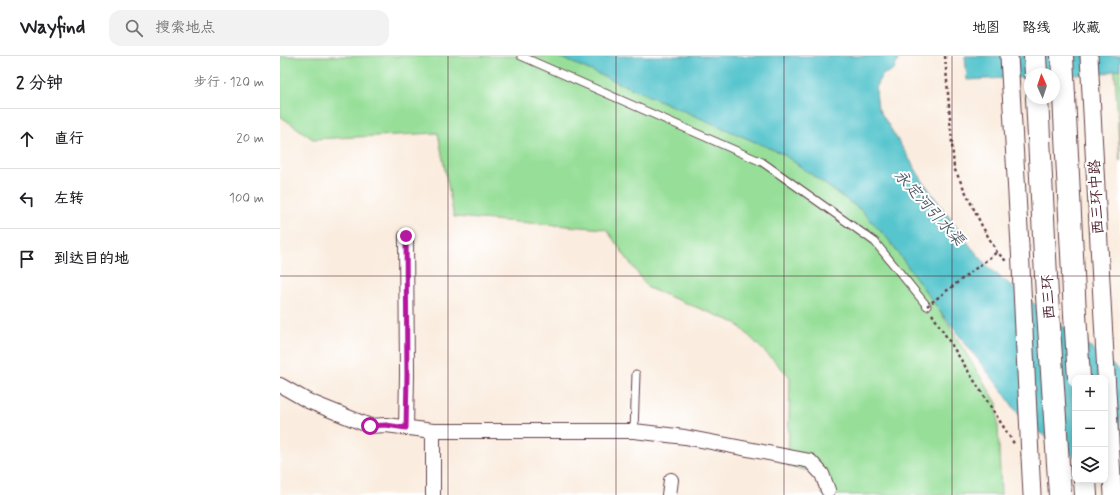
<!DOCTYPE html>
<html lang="zh">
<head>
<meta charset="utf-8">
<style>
	:root { --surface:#fff; --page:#f2f2f2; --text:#202124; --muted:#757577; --line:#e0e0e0 }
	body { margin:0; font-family:Mynerve,"LXGW WenKai TC",sans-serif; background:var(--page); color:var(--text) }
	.controls { position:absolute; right:12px; bottom:12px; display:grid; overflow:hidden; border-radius:8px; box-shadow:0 2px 10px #0003 }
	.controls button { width:36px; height:36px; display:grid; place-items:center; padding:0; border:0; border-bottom:1px solid var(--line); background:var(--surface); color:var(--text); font:20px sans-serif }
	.compass { position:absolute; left:744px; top:12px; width:36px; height:36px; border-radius:50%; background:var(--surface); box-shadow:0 2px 10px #0003; rotate:357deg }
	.stop { position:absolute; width:12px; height:12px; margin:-9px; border:3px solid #b5179e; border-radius:50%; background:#fff }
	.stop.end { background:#b5179e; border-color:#fff; box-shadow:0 1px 4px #0008 }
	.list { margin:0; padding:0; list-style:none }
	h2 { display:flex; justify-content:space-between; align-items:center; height:52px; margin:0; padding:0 16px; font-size:17px }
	h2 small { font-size:13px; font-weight:400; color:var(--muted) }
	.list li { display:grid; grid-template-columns:26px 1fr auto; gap:12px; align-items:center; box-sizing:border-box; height:60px; padding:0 16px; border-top:1px solid var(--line) }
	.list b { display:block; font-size:15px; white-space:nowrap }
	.list em { font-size:13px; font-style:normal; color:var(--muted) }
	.icon { flex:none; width:22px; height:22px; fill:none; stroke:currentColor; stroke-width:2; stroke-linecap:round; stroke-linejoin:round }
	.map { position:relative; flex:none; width:840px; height:439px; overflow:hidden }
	header { display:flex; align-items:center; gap:24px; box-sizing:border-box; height:56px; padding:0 20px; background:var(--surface); border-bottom:1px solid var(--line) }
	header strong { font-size:19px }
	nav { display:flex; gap:22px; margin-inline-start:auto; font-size:14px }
	.search { width:280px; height:36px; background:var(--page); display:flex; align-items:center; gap:10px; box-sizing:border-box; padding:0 14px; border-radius:12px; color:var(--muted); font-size:15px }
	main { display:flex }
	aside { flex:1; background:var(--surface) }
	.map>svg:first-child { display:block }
</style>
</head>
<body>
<header>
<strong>Wayfind</strong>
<div class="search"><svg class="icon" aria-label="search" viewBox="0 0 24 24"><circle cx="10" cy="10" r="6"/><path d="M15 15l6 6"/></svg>搜索地点</div>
<nav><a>地图</a><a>路线</a><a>收藏</a></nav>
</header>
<main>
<aside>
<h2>2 分钟<small>步行 · 120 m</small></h2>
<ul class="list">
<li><svg class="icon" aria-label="ahead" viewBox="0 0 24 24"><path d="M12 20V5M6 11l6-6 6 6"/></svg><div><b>直行</b></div><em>20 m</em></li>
<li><svg class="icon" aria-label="left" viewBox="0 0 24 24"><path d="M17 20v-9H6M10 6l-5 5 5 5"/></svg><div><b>左转</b></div><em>100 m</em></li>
<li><svg class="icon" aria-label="arrive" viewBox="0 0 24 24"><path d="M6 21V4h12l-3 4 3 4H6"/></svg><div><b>到达目的地</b></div></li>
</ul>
</aside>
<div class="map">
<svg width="840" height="439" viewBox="0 0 840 439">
	<rect width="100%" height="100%" fill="#fff"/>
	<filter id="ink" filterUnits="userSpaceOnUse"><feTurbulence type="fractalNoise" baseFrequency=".025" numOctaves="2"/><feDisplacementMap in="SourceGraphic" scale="8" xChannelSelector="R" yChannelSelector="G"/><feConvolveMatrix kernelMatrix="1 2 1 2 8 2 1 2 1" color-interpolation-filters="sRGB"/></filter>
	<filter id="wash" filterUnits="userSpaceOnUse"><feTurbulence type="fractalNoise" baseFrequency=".012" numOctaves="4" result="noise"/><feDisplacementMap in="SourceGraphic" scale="16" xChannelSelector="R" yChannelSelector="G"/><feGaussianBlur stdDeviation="0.9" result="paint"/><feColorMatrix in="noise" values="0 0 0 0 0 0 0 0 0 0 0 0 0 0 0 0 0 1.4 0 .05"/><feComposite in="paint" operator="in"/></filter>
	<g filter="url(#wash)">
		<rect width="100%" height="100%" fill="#faecde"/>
		<path fill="#97df99" stroke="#707f62" d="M0,0H277L503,98L581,154L608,183L659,254L717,347L721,439H543L533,416L508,410L510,321L456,267L368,232L326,173L174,161L158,77L33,83L0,60Z
			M834,0H840V105Z"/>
		<path fill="#57c5cd" stroke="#50727c" d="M277,0H623L618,3L614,14C610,16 604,17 602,20C593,29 597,41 598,52L644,127L691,191L710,213L840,315V432L825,322H795V401L743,365L721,333L659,254L608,183L581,154L503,98Z
			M685,0H840V13L826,17L774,20V18H750V21L687,24Z"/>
	</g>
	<g filter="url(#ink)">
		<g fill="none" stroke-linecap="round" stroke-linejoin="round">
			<defs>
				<path id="service" d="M241,0L482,106L595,186L647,250
					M354,375L356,318"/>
				<path id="minor" d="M0,329L28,345L90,370L106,369L153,375H354L405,381L530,405L542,418L548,434
					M126,372L127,319L126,180
					M153,439V375
					M389,439L391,424"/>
				<path id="tertiary" d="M729,0L740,190
					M809,0L824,282
					M750,400L752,439"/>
				<path id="trunk" d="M755,0L756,18
					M782,0L795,258
					M757,42L767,240
					M779,423L780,439
					M805,424L806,439"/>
			</defs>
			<use href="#service" stroke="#643e46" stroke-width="9"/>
			<use href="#minor" stroke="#643e46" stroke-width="16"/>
			<use href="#tertiary" stroke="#643e46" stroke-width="19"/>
			<use href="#trunk" stroke="#643e46" stroke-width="24"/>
			<path stroke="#643e46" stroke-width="2.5" stroke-dasharray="3 3" stroke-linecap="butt" d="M665,0L674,112L702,170L717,196L726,205
				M652,258L735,389"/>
			<use href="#service" stroke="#fff" stroke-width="7"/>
			<use href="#minor" stroke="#fff" stroke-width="14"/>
			<use href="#tertiary" stroke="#fff" stroke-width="17"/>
			<use href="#trunk" stroke="#fff" stroke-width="22"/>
			<defs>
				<path id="tertiary-bridge" d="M740,190L750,400
					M824,282L833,439"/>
				<path id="trunk-bridge" d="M767,240L779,423
					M795,258L799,322"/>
			</defs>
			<use href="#tertiary-bridge" stroke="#643e46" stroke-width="19" stroke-linecap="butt"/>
			<use href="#trunk-bridge" stroke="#643e46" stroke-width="24" stroke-linecap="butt"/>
			<path stroke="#643e46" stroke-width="2.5" stroke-dasharray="3 3" stroke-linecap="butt" d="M647,250L717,196"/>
			<use href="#tertiary-bridge" stroke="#fff" stroke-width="17"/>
			<use href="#trunk-bridge" stroke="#fff" stroke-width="22"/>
		</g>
	</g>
	<g fill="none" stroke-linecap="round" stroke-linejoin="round" filter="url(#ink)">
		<path stroke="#b5179e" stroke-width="5" d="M90,370L106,369L126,372L127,319L126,180"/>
	</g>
	<path fill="none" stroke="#4a1f2b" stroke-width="1" stroke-opacity="0.55" d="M168,0V439M336,0V439M504,0V439M672,0V439M0,220H840"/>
	<g text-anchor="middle" stroke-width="4" stroke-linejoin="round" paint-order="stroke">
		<g font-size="15" fill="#4a1f2b" stroke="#fff">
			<text transform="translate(816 141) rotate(-93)" y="5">西三环中路</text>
			<text transform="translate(768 241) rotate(-93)" y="5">西三环</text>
		</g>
		<g font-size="16" font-style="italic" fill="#4f5964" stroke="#fff">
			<text transform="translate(650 151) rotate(48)" y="6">永定河引水渠</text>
		</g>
	</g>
</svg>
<div class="controls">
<button>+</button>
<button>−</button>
<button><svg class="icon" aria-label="layers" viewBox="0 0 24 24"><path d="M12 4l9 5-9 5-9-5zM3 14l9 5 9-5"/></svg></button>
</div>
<svg class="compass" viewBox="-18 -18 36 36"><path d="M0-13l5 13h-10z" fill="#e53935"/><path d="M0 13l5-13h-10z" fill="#757577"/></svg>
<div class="stop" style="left:90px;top:370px"></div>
<div class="stop end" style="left:126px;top:180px"></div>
</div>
</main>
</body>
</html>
